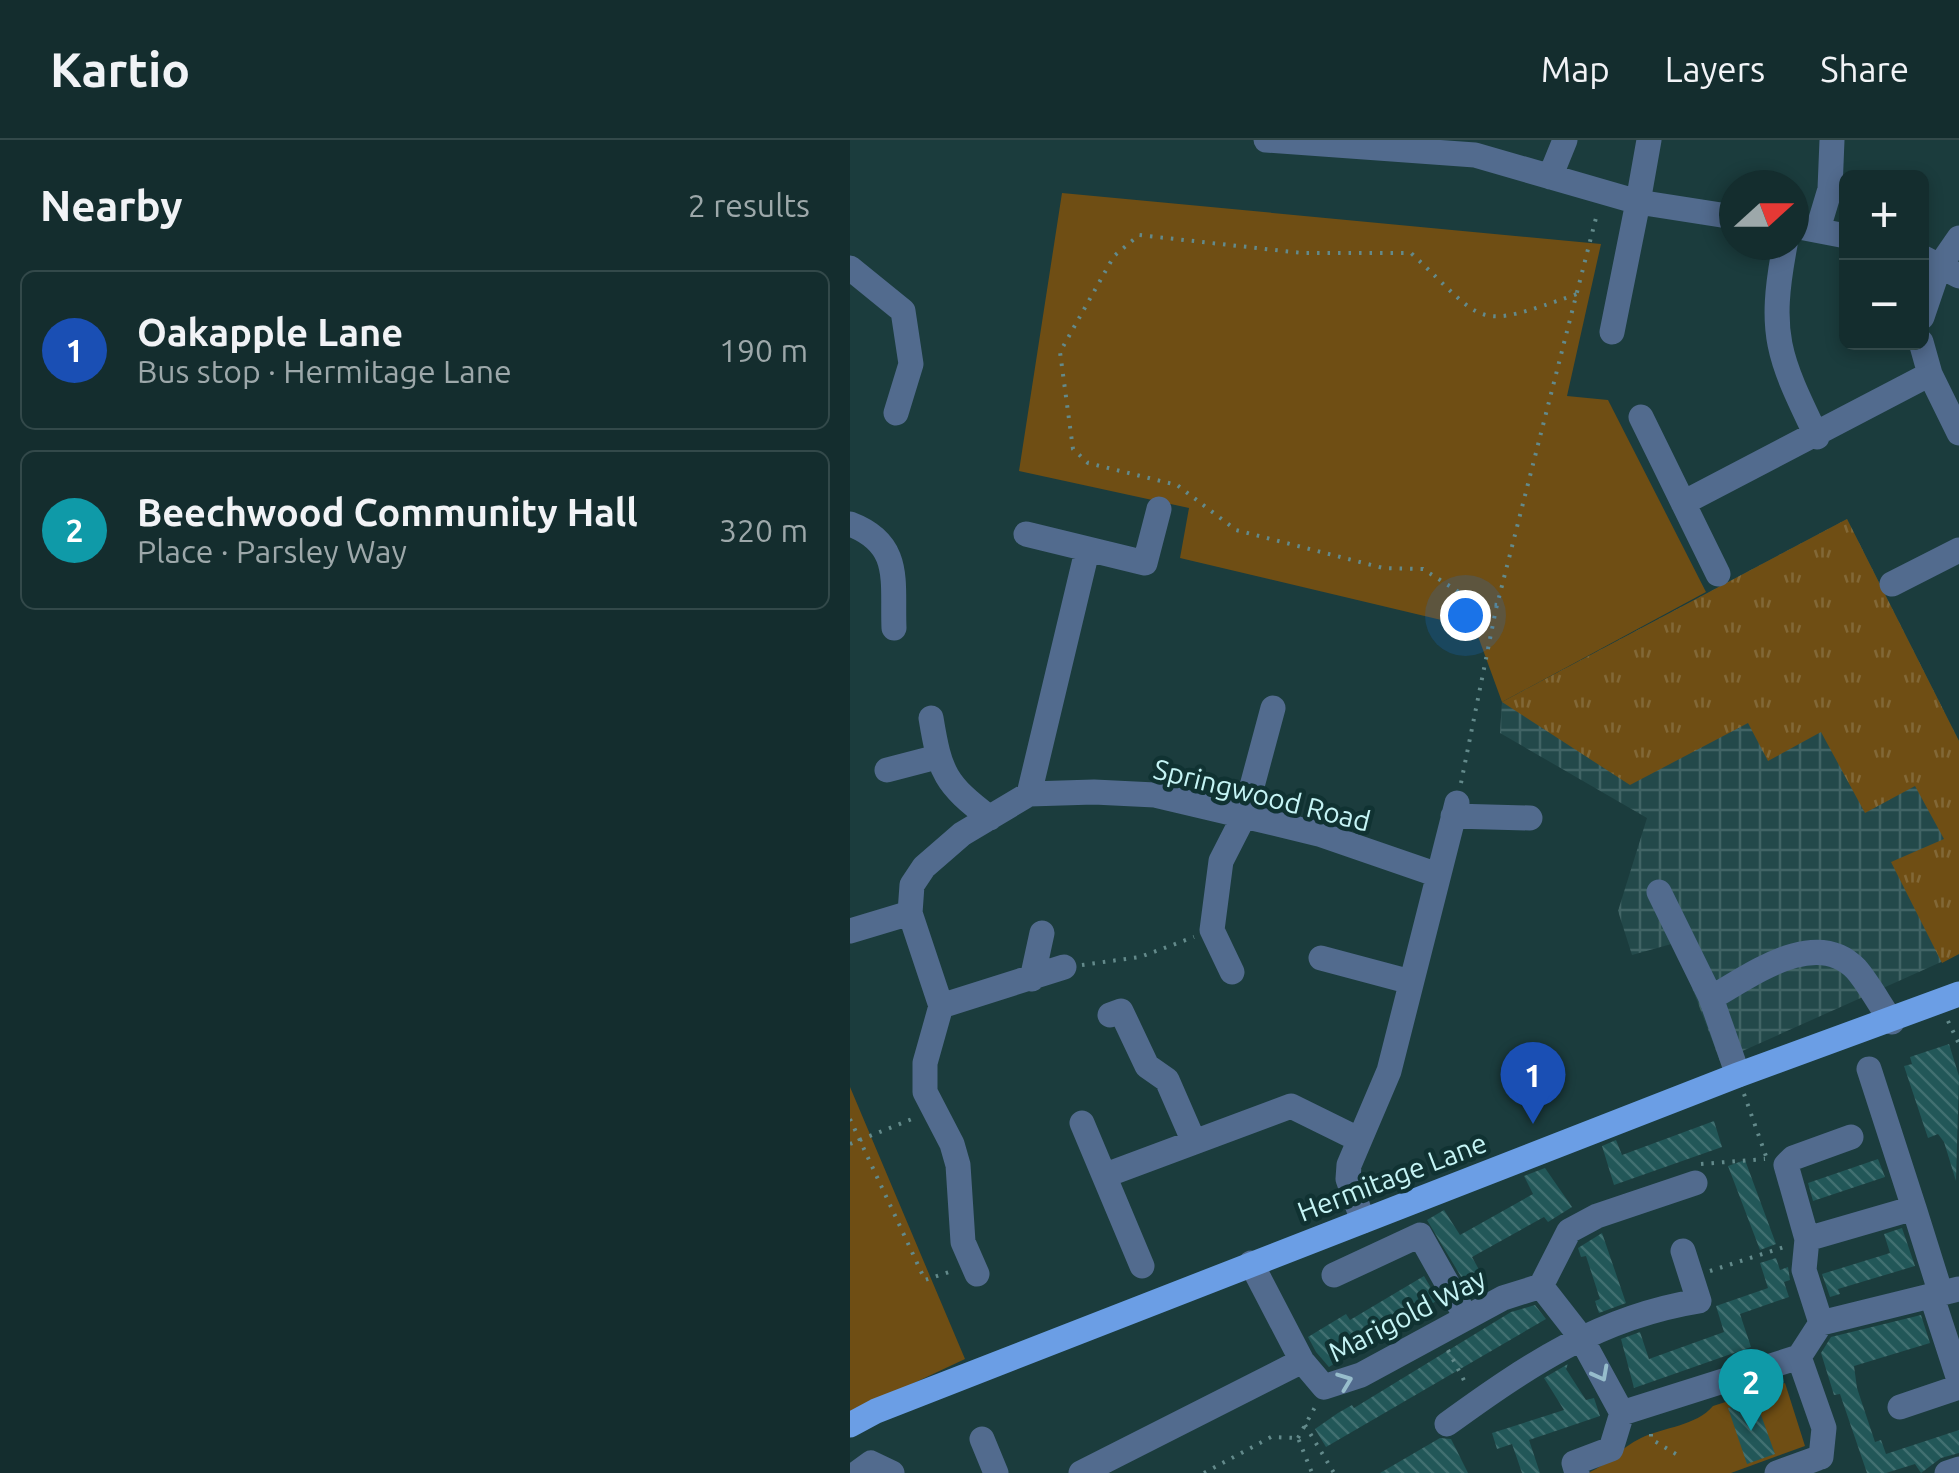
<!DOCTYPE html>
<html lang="en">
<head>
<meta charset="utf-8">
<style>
	:root { --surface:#142d2e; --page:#21393a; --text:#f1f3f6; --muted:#9da8aa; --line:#33494a; --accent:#f59b9e }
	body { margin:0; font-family:Ubuntu,sans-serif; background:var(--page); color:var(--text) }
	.controls { position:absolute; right:30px; top:30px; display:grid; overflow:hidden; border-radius:15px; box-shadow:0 5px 15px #0003 }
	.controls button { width:90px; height:90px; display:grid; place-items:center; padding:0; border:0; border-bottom:2px solid var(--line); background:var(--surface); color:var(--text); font:50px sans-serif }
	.compass { position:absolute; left:869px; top:30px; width:90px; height:90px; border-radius:50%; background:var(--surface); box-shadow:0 5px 15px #0003; rotate:69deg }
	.you { position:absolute; left:615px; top:475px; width:35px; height:35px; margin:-25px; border:8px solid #fff; border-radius:50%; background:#1a73e8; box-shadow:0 0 0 15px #1a73e833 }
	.badge { display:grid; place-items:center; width:65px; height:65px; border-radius:50%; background:var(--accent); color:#fff; font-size:32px; font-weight:700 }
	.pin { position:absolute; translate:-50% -82px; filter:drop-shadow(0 2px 5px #0008) }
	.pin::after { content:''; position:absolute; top:52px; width:35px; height:30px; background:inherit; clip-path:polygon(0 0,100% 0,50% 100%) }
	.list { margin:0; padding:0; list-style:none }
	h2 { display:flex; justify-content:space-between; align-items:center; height:130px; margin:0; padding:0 40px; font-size:42px }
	h2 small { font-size:32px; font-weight:400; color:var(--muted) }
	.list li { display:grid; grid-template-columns:65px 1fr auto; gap:30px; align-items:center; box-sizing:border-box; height:160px; margin:0 20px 20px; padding:0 20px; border:2px solid var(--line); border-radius:15px }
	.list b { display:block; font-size:38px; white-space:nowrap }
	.list p { margin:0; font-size:32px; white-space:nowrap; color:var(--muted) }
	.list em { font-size:32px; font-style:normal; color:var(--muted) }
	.map { position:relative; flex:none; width:1109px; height:1333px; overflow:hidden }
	header { display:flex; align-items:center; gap:60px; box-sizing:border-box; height:140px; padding:0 50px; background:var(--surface); border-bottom:2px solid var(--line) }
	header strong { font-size:48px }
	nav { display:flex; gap:55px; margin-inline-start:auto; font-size:35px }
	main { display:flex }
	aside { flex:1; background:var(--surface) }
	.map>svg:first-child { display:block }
</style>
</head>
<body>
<header>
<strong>Kartio</strong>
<nav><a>Map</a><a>Layers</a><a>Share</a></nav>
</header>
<main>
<aside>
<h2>Nearby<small>2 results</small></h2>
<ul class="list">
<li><span class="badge" style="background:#1a4fb4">1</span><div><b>Oakapple Lane</b><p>Bus stop · Hermitage Lane</p></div><em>190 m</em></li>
<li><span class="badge" style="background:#0f9aa8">2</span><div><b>Beechwood Community Hall</b><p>Place · Parsley Way</p></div><em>320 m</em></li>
</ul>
</aside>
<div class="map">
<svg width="1109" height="1333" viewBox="0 0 1109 1333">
	<defs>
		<pattern id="industrial-grid" width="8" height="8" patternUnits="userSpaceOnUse" patternTransform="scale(2.5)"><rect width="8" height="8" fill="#23494a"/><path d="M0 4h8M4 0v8" fill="none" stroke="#416465"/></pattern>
		<pattern id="grass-tufts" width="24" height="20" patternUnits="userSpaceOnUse" patternTransform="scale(2.5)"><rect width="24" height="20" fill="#6f4e14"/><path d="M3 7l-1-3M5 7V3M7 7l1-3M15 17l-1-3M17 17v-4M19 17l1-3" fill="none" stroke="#826837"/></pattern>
		<pattern id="building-back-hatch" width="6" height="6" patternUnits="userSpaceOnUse" patternTransform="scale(2.5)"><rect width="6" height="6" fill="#225758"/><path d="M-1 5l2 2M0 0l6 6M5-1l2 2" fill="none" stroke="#417071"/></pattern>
	</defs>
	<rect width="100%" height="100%" fill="#1b3c3d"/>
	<path fill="url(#industrial-grid)" d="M997,379L1109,601V814L870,921L825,803L782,815L768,771L797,678L650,593L652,562Z"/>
	<path fill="url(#grass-tufts)" d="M997,379L1109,601V814L1092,823L1041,722L1094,699L1065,646L1015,673L971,592L918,621L898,583L780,645L652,562Z"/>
	<path fill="#6f4e14" d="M212,53L751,104L717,256L758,260L856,452L652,562L625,488L330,418L339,368L169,331Z
		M0,947L115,1219L0,1273Z
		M935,1243L955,1306L881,1333H738C759,1324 770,1308 791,1298C814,1287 846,1286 863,1266Z"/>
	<path fill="url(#building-back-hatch)" d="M1099,904L1109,936L1106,1041L1094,1002L1088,994L1078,998L1054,926L1062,924L1060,917Z
		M864,981L872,1007L764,1045L752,1006L766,1000L772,1015Z
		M1028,1019L1035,1037L963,1061L958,1043Z
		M895,1020L926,1104L910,1110L878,1026Z
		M695,1028L722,1067L698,1082L694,1077L622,1117L637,1144L622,1155L577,1080L594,1070L610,1095L683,1054L674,1036Z
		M1052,1088L1065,1126L988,1149L990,1154L980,1157L972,1134L1040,1113L1034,1094Z
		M752,1093L776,1163L749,1173L745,1161L750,1159L736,1116L731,1117L728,1108Z
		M926,1118L930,1130L938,1127L940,1140L934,1142L939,1157L890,1174L901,1207L784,1248L771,1199L790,1192L799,1219L874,1192L866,1166L918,1148L910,1123Z
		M574,1136L588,1160L479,1227L466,1212L458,1197L496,1174L500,1180Z
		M685,1165L696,1179L476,1307L465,1289L488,1273L502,1265L504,1268L661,1172Z
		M1071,1175L1080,1203L1004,1226L1007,1248L1025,1302L1031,1300L1036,1314L1109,1290V1313L1091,1318L1071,1333L1065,1324L1036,1333H1017L990,1254L984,1255L971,1213L981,1197Z
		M718,1224L716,1229L736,1260L744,1258L750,1276L679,1300L690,1333H672L662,1304L647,1309L642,1293L714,1270L694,1238Z
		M905,1258L925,1314L897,1324L878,1268Z
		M590,1298L601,1299L618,1333H530Z"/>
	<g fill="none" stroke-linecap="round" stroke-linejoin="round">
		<path stroke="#638a8b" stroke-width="4" stroke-dasharray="2.5 8" stroke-linecap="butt" d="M647,465L626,463L573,429L533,428L386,390L327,345L238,323L223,309L210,212L264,116L289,95L452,113H561C638,185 622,191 727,154
			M611,643L646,469L747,74
			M232,825L290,817L344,797
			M1098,881L1109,904
			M894,954L917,1019
			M0,979L75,1140L105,1130
			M0,1004L67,977
			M851,1024L915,1019
			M860,1131L937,1106
			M598,1210L617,1246
			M455,1285L484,1333
			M801,1294V1299L826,1314
			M448,1298L465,1267
			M354,1333L421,1297L448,1298L462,1333"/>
		<path stroke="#526b8e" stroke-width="25" d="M416,0L625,15L788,62L799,0
			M700,37L715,0
			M944,86L996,96
			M968,89L980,49L982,0
			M935,105C918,195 928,216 967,297
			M1072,117L1109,136
			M0,128L53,171L61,224L46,273
			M1072,177L1089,127L1109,98
			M762,192L788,62L884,77
			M1071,202L1080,234L1109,293
			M791,277L868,434
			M833,363L1080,234
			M0,384C53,404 42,442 44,488
			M176,394L295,423L309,369
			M1042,444L1109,410
			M81,578C90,633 95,644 140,678
			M37,630L87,617
			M179,654L237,411
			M603,676L680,678
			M809,752L861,858L888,935
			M0,791L60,773
			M471,818L561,842
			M382,832L362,790L371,721L394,676L423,568
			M182,839L192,793
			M861,858C899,837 965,786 1006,829C1019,844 1030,865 1042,882
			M91,866L214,827
			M260,875L271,871L297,926L317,940L344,1002
			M1019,929L1064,1068
			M232,983L292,1126
			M256,1035L441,966L508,999
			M513,1081L498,1039L499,1025L539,931L607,663
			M957,1099L1064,1068L1091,1154
			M401,1123L452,1221L474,1247L511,1235L653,1158L691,1146L730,1196L772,1273
			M127,1134L113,1102L108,1025L102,1004L75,952V923L91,866L60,773L62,745L74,727L112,694L179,654L244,652L305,655L394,676L469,694L585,734
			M484,1135L570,1095L616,1177
			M691,1146L719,1091L747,1076L845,1043
			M1082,1157L1109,1240
			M971,1183L954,1130L957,1099L936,1025L943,1018L1001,997
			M949,1217L974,1288L971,1317
			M1050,1267L1109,1247
			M772,1273L949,1217L971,1183L1109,1149
			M597,1284C677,1226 749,1177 849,1161L833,1111
			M132,1299L146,1333
			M7,1333L21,1323L42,1333
			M231,1333L452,1221
			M727,1333L724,1323L761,1309L772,1273
			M927,1333L971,1317
			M1097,1333L1109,1329"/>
		<path stroke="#6b9ee5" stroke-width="25" d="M0,1285L26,1271L888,935L1109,854"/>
	</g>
	<defs><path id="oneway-chevron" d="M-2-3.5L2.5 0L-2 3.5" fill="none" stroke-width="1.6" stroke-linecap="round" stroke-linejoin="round" transform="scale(2.5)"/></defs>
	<g stroke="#97bdcc">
		<use href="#oneway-chevron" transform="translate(751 1234) rotate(62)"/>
		<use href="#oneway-chevron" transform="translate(495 1241) rotate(-21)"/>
	</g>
	<g text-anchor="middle" stroke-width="9" stroke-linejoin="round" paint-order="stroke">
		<g font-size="28" fill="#c5f4f5" stroke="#103232">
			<text transform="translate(412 655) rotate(14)" y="10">Springwood Road</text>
			<text transform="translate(542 1037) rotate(-21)" y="10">Hermitage Lane</text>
			<text transform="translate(557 1175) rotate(-27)" y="10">Marigold Way</text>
		</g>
	</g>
</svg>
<div class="controls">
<button>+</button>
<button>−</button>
</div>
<svg class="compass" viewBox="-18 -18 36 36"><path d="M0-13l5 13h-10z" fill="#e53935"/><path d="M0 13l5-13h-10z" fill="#9da8aa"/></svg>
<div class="you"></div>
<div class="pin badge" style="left:683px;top:984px;background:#1a4fb4">1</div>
<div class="pin badge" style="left:901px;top:1291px;background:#0f9aa8">2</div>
</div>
</main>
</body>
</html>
